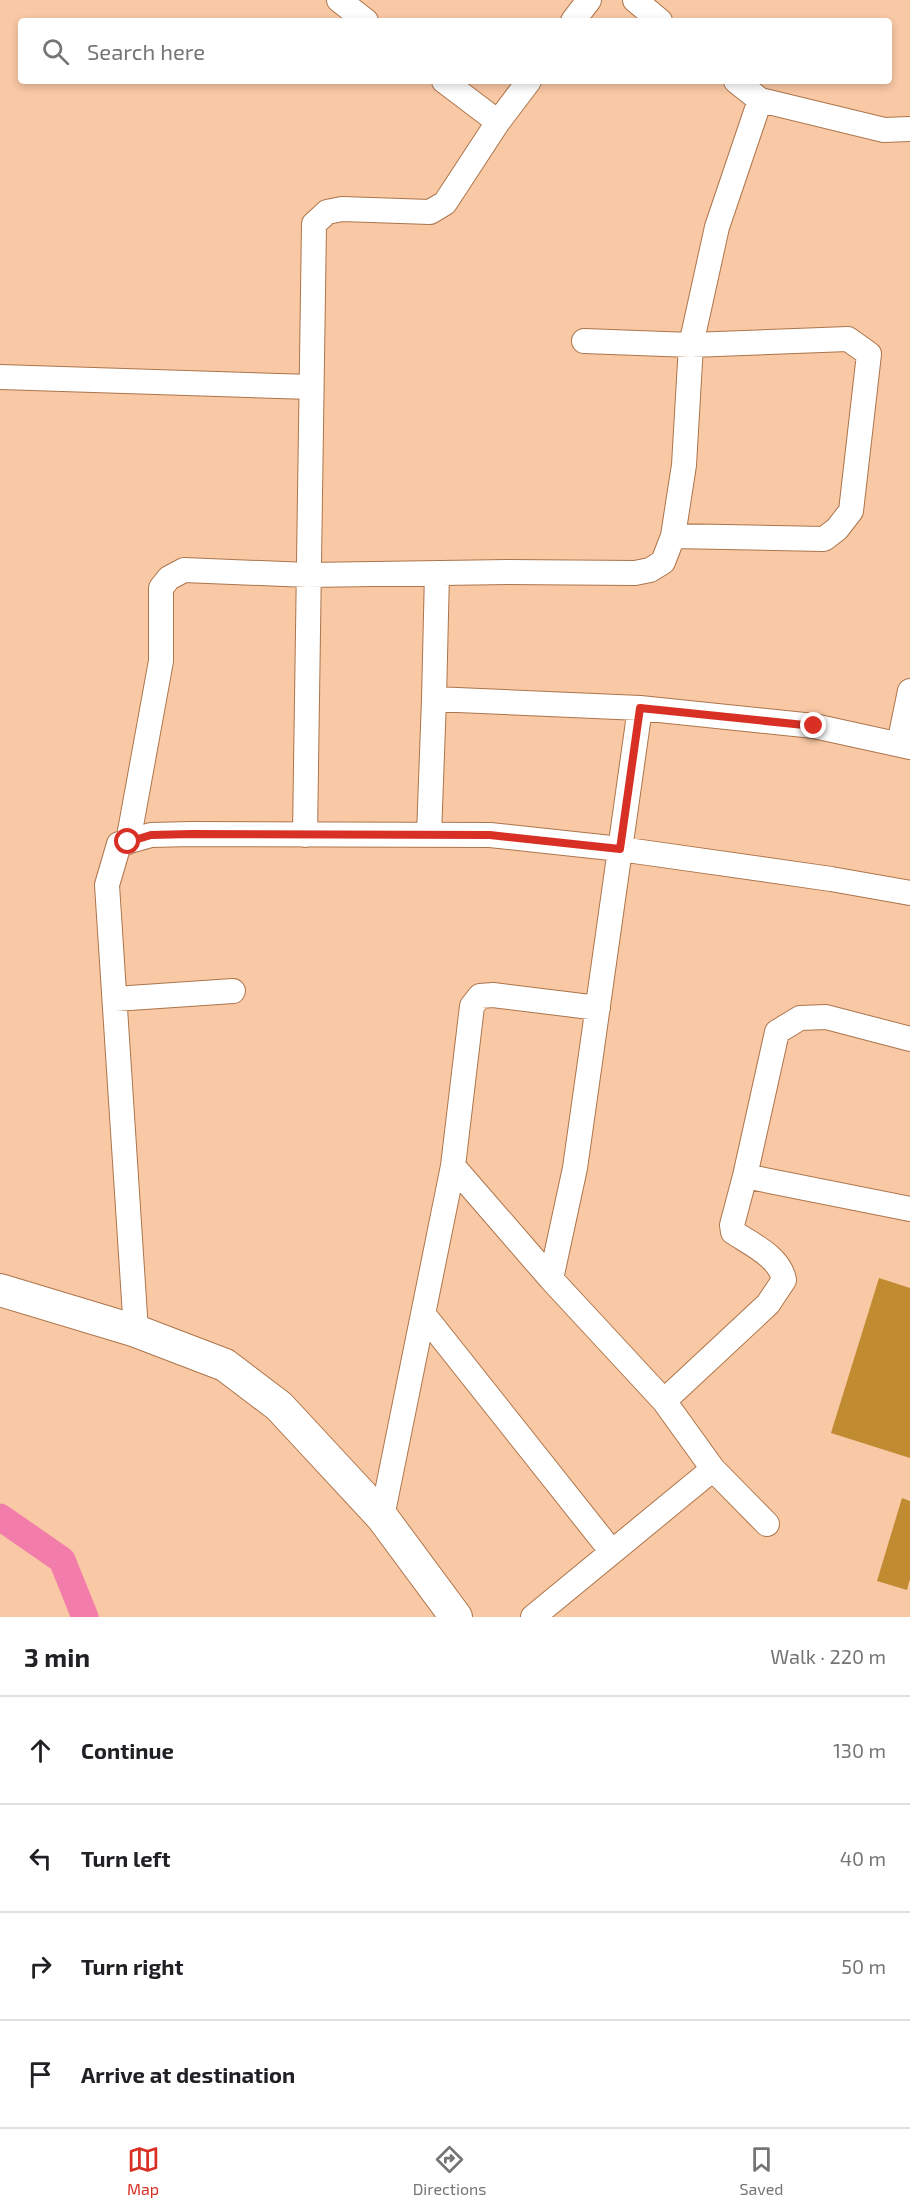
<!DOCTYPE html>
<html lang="en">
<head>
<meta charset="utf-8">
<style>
	:root { --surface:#fff; --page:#f6f6f6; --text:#202124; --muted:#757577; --line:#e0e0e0; --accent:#d93025 }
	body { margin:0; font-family:"Exo 2",sans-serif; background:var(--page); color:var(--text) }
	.stop { position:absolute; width:18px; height:18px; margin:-14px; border:4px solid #d93025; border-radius:50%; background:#fff }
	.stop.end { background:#d93025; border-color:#fff; box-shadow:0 2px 6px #0008 }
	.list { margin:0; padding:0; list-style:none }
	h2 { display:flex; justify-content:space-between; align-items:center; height:78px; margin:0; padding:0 24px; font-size:26px }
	h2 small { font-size:20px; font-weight:400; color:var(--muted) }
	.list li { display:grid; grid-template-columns:39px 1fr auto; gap:18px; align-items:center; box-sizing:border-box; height:108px; padding:0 24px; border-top:2px solid var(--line) }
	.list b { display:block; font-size:22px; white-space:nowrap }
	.list em { font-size:20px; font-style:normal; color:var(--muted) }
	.icon { flex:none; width:33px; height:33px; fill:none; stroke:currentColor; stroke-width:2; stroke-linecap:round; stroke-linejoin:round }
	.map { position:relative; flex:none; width:910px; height:1617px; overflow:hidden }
	.search { position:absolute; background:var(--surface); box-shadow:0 3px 9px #0003; left:18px; right:18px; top:18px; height:66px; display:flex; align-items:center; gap:15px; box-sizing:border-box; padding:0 21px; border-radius:6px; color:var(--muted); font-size:22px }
	.sheet { height:510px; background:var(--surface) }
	nav { display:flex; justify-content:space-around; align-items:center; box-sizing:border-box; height:84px; border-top:2px solid var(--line); background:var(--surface); font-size:16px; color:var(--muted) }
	nav a { display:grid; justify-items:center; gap:3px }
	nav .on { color:var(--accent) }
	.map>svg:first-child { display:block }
</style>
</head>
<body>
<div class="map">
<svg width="910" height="1617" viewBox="0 0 910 1617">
	<rect width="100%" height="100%" fill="#f9c8a5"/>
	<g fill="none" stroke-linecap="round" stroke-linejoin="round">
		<path stroke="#f37daa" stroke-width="27" d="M0,1517L62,1560L85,1617"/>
	</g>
	<path fill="#c08b31" d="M879,1278L910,1288V1458L831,1433Z
		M902,1498L910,1501V1579L907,1590L877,1581Z"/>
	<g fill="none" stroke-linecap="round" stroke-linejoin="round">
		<defs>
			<path id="minor" d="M339,0L366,21
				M635,0L660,21
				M573,21L589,0
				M444,81L498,122L529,81
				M736,81L760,100L884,130L910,129
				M584,341L691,345L848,339L869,354L851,511L837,529L824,539L673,536
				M0,377L311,387
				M434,699L437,573
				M899,744L910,691
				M305,835L314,224L327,212L342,209L430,212L445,203L498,122
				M429,835L434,699L640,708L814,726L910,747
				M128,842L161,661V588L169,578L184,570L308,575L508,572L635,573L650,570L663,562L673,536L684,465L691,345L717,227L760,100
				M115,999L233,991
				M453,1166L551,1279L664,1401L713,1469L767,1524
				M745,1176L910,1209
				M551,1279L575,1168L640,708
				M424,1315L612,1552
				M136,1331L107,885L119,844L151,835L191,834L490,835L620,849L831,879L910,893
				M664,1401L768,1304L784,1280C780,1257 751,1244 733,1232L732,1225L745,1176L777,1032L800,1018L826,1017L910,1039
				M382,1517L453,1166L472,1006L480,996L493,995L598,1008
				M533,1617L713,1469"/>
			<path id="tertiary" d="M0,1290L136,1331L225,1365L279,1406L382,1517L456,1617"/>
		</defs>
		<use href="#minor" stroke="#ac754b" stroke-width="26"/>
		<use href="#tertiary" stroke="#ac754b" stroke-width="34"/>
		<use href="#minor" stroke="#fff" stroke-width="24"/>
		<use href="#tertiary" stroke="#fff" stroke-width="32"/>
	</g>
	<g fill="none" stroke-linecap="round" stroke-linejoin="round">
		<path stroke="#d93025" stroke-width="8" d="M128,842L151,835L191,834L490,835L620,849L640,708L814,726"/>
	</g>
</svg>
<div class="stop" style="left:128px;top:842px"></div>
<div class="stop end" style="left:814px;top:726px"></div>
<div class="search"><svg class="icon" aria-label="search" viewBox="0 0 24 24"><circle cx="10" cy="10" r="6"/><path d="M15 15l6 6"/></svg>Search here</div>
</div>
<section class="sheet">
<h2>3 min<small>Walk · 220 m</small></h2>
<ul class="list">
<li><svg class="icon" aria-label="ahead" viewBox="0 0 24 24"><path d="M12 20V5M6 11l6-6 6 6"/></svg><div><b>Continue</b></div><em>130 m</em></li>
<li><svg class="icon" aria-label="left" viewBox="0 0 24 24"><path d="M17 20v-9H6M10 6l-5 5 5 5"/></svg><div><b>Turn left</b></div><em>40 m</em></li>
<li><svg class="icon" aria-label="right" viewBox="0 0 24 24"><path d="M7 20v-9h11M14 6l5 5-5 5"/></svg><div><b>Turn right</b></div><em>50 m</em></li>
<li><svg class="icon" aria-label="arrive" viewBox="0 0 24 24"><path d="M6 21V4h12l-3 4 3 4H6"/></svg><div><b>Arrive at destination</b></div></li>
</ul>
</section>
<nav>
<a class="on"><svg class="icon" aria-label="map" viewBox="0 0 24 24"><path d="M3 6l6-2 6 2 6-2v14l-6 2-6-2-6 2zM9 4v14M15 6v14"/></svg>Map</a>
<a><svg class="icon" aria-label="directions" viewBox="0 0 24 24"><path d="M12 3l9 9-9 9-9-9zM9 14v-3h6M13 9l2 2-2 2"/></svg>Directions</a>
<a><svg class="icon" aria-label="saved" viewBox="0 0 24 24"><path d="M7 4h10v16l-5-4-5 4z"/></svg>Saved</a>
</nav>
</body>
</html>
